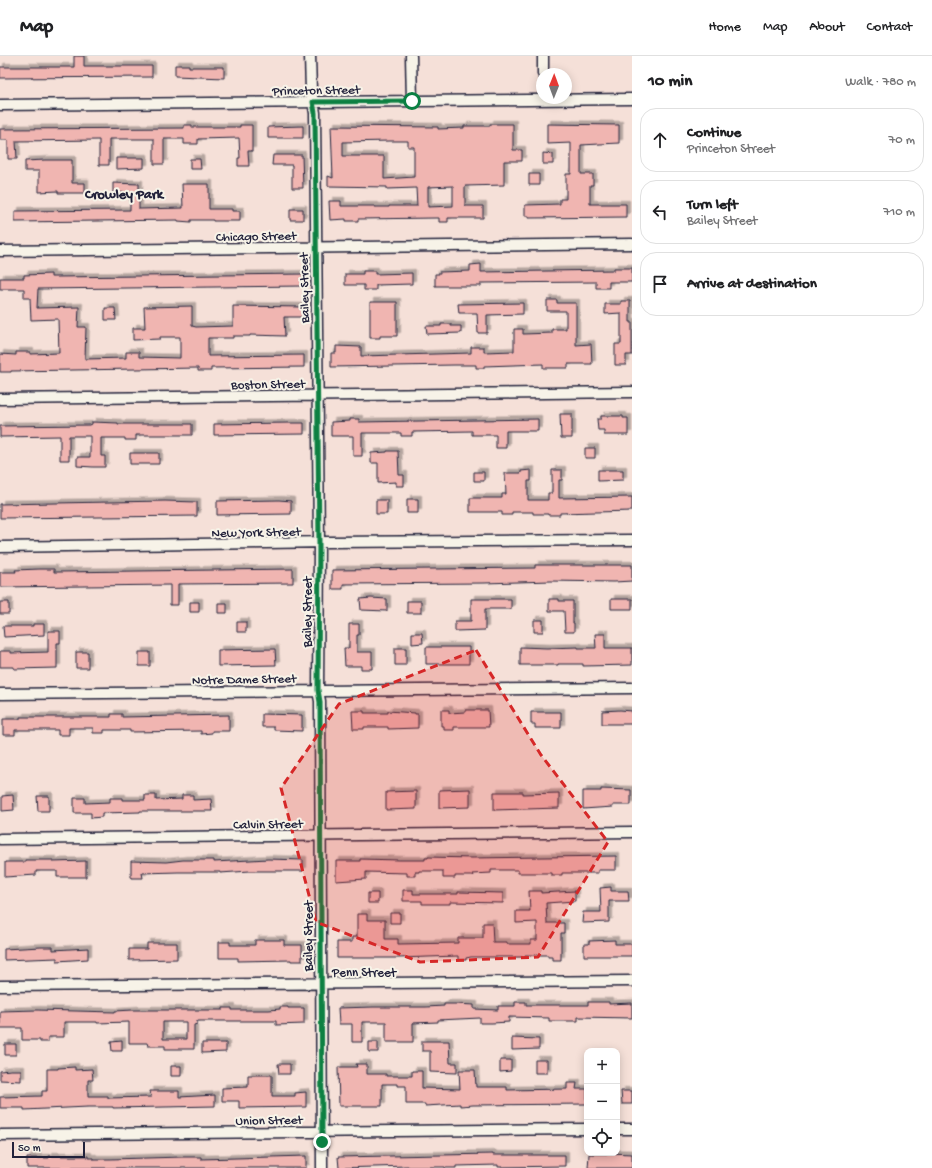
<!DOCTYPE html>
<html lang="en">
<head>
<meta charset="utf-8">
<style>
	:root { --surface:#fff; --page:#f6f6f6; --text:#202124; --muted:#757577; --line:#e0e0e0 }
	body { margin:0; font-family:"Gochi Hand",sans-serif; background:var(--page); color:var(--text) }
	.controls { position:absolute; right:12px; bottom:12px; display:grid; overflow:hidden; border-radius:8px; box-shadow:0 2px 10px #0003 }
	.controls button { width:36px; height:36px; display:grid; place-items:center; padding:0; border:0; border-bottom:1px solid var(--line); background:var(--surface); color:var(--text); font:20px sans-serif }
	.compass { position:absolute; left:536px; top:12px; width:36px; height:36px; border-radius:50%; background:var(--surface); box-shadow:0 2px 10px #0003; rotate:1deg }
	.scale { position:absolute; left:12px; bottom:10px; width:73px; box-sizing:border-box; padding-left:4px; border:2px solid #22223b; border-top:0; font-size:11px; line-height:14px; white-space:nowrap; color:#22223b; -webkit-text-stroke:3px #f7f3e8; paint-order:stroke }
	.stop { position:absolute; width:12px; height:12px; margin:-9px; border:3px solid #0b8043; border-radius:50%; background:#fff }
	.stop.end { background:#0b8043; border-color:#fff; box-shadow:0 1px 4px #0008 }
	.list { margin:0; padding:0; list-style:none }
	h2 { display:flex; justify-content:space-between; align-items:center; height:52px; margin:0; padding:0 16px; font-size:17px }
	h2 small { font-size:13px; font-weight:400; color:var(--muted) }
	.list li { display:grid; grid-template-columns:26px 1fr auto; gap:12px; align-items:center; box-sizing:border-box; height:64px; margin:0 8px 8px; padding:0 8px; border:1px solid var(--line); border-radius:16px }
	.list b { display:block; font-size:15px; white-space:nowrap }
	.list p { margin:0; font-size:13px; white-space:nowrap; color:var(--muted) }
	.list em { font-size:13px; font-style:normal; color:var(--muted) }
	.icon { flex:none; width:22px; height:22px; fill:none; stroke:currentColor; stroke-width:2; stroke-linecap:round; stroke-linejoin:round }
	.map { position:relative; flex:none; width:632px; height:1112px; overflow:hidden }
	header { display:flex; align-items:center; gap:24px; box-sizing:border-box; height:56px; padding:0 20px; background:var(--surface); border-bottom:1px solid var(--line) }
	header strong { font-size:19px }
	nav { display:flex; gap:22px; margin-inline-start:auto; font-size:14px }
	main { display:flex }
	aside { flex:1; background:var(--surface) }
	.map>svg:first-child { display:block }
</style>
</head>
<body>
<header>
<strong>Map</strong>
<nav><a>Home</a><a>Map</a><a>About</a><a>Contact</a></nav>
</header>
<main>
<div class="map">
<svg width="632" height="1112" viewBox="0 0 632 1112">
	<defs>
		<filter id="shadow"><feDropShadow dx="3.5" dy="-3.5" stdDeviation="0" flood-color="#0004"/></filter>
	</defs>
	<rect width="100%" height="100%" fill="#f5e0d8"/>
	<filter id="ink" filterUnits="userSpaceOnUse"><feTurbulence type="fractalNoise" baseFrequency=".025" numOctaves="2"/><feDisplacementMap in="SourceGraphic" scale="8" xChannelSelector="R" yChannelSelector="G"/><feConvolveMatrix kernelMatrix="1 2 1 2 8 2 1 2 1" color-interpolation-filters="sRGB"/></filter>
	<g filter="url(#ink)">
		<path fill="#f0b5b1" stroke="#22223b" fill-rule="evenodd" filter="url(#shadow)" d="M74,0H84V10H152V21L0,22V11H74Z
			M175,9H189V11H224V22L175,20Z
			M490,68H513V94H522V105H504V129L465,130V150H483V162H448V166H439V162H435L358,163V165H346V163L330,164L329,145H341V150H375V151H389V150H417L416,132L387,133V131L328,130V120L333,122L331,70L438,71V73L464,72V70H490ZM389,85H408V91H414V121L384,123V100H343V86ZM453,130V150L428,151V131Z
			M547,68L619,69V87L581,89V118H593V129H590V148H626V161L529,162V160H525V149L560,148V143H566V118H571V87L547,88Z
			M184,69H192V71H240V69H252V95H248L249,110H238V102H240L239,82L198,83V88H184V83H164V108H154V83H109V109H99V84L16,85L17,103H8V84H0V73L184,72Z
			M303,70V82H268V71Z
			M543,97L553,98V108H543Z
			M273,99H302L303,132H292V109H272Z
			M116,102H144V112L116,113Z
			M190,103H200L201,113H190Z
			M45,104H72V127H85V137H58V135L39,136V115H25V105Z
			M529,118H539V129H529Z
			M113,127L139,128V153L183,152L182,128H209V153H232V155H240V165H213V164H191V166L178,165V164L15,166V155L130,154V136L113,137Z
			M290,153H303V164H290Z
			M481,208V216L614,214V212H632V226H609V232H596V226L481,227V230H435V218H439V216L470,215V209Z
			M363,215H375V218L412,217V228L376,229V234H364V229H345V218H363Z
			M51,218V221H57L303,218V230L38,233L37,252L79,251L78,271H86L85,303L126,302V296H139V301L180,302V281H160V283L133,284V272H145L144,251L192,250V270L196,271L233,270V250L304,251V261H284L285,280L250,279V280H233V282H208V300L304,299V311L211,312V315H198V312L11,315V316H0V298L16,299V296H30V298L59,297L58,263L31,264L30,242H24V233H0V222H24V219Z
			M547,244H557V247H576V289L591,288L592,308H568V312H543V308L484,310V312H476V309H454L331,311V297H336V290L361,291V300L471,297V291H484V296L514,295V273H523V278L552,277V273H566V255H547Z
			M621,245H630V266H632V299H626V309H615V288H621V257L605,258V248H621Z
			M370,246H397V280H380V282H370Z
			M523,247V258L487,259V277H478L477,257H459L458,248Z
			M105,252H115L116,264H105Z
			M441,268H451V270H461V277L427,278L426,270H441Z
			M560,358H572V382H561Z
			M601,360H623V362H628V379H604V374H598L597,363H601Z
			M350,363H359V366L538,363V375H506V392H496V379H472V375L412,376V380H401V377H362V400H353V380H331V366L350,365Z
			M92,366L118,367V368H192V379H136V384H125V382H101V400H105V411H93L77,410V401H90V380H69V404H60V380L0,381V370L90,369L92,368Z
			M290,367H304V378L214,379V368Z
			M585,392H595V402H585Z
			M387,395H398L399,419H404V430H396V426L378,427V407H371V397L387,396Z
			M130,397H159V408H130Z
			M531,414V425H528V444H548V437H552V414H562V424H559V442L632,441V455L560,457V459H548V458H533V456H512V459H502V456H470V442H502V438H506L505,417H521V415Z
			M598,414H623V424L598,425Z
			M474,416H484V425H474Z
			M407,443H418V457H407Z
			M279,444L291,445V458L217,459V445Z
			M376,444H387V458H376Z
			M165,445L197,446V460L0,462V448Z
			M535,509H632V525L614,526L551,525L484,527L343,528V533H332V514L535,512Z
			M39,513H54V516H58L293,513V527L178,528V549H170V529L0,531V516H16L15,514Z
			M371,542L387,543V555L361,554L360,543Z
			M471,543H511V553H485V574L455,575V565H471Z
			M549,543H559V545H573V567H574V576H565L564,555H549Z
			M611,543H632V553H611Z
			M407,545H421V557H407Z
			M0,546H9V558H0Z
			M190,546H199V556H190Z
			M218,547H227V557H218Z
			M534,564H543V576H534Z
			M237,566H246V576H237Z
			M33,568H44V579L4,581L3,570H33Z
			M349,568H359V579H357V596H372V613H361V610H345L344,592H349Z
			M48,575H60V587H57V612L14,613V611H0V595H11V597L48,596Z
			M412,577H422L423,587L412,588Z
			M595,578H605V592H632V609L583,610V608H558V609H520V591L547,592L578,591V592H596Z
			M426,591H469V608H426Z
			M395,592H406V609H395Z
			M275,593L276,609L218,610V594Z
			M76,596H88V612H76Z
			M139,596H150V610H139Z
			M441,654H449V657L465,656V654H488L489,671H454V674H444V670H441Z
			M620,654L632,655V668H602V655Z
			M352,655H364V657H388V655L415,657V658H418V672L388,673V671H364V673H353Z
			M531,656H561V672H535V668H531Z
			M111,658H122V661L229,659V675H212V677L201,678V675L130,676V674H104V677H93V672H69V679H58V674H15V679H3V663H20V661H111Z
			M262,658L302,659V675L274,674V671H262Z
			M470,733V751L439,752V734Z
			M601,733L631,734V749H613V751L583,753V735H601Z
			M416,735V753L386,754V736Z
			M494,736H523V738L559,737V752L494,754Z
			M13,739L14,754L2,755V740Z
			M145,739H156V744L182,743V739H193V744L211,743L212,755H140V756L102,757V761L91,762V757H74V742H85V747L110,746V742H122V744H145Z
			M37,740H49V755H38Z
			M616,800V814H598V817H562V819H551V817H518V814H491V817L472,818L473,820H455V822H443V815H419V816H415V820H407V817L366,816V823L336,825V805H360V803L400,804H425V802H428V801L472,802Z
			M25,804H53V806L86,805V821H57V815H36V819L5,821V806H25Z
			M183,804H214V806L268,803L303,804V815H250L220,817V816H178L142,817L143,822H131V805L166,806Z
			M611,831V835H628L629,845H609V866L582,867L583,856H601L600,832Z
			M403,834H413V838H458V836L503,837V847L450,846V848H422V845H403Z
			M529,835H541V837L575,835V845L546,847L547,867H564V877H561V904H552V901H548V899H525V901H471L466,902V904H458V900L398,902H337V886H352V881H357V858H367V864H385V883H398V888L458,887V882H483V867H492L493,886H507V888H531V884H537V866L516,867V855H530Z
			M368,837H378V847H368Z
			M390,857H400V867H390Z
			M255,884H284V889H302V905H291V904L238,905V902H219V886H230V889H255Z
			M615,884V888H632V900H584V888H589V885Z
			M147,887H177V903L129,904V893H147Z
			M41,891H53V894L88,892V903L57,905V902L4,904V893Z
			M515,946H526V949H588V946H609V948L632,947V962L578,961V965H549V962L509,961V966L492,967H480V962L438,964V966L413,967V986H386V966H362V986H352V968H339L338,952L373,951H426L444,950V948H456L474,949V953L498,954V950H515Z
			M280,951H288V952H304V968L276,969V965H197V968L194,969V993H165V990H148L147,987H129V966L97,967V966H64V981H48V986H40V984H22V972H0V955L37,954L115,956V955L133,954H223V952H232V954H269L280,953ZM163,966H186V983H163Z
			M512,982L539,983V993L512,994Z
			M122,985V995H112L111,986Z
			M422,985H449L450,1007H457V1017L430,1016V995H422Z
			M369,986H378V996H369Z
			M202,987H226V996L202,997Z
			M5,988H16V999H5Z
			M500,1004H511V1015L500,1016Z
			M535,1004H547V1017H535Z
			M278,1008H290V1018H279Z
			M356,1008H367V1018H386V1020H412V1015H422V1032L460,1033L459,1014H475L476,1031H507V1034L567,1033V1027H577L576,1033H587V1048L473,1049L460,1050V1048L425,1050V1048H406V1030H397V1028H382V1050H339L338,1011H357Z
			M171,1010H181V1020H171Z
			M75,1011V1014L92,1013L93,1024H88V1040H108V1042L151,1041L150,1035H179V1041L215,1039V1050L113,1052V1051H88L24,1054V1052H0V1041L42,1040V1035H47V1013H58V1012Z
			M11,1014H21V1025L0,1024V1015Z
			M248,1019H272V1040H295V1037L306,1036V1051L239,1052V1045H222V1032L248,1031Z
			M621,1035H632V1048H622Z
			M607,1097L632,1098V1112H588L589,1098H607Z
			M493,1098V1099H565V1110L498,1111V1109L456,1110V1112H445V1111H409L408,1110L339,1112L338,1101Z
			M49,1100H88V1102H93V1103H110L183,1101H201V1103L306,1100V1112H27V1102H49Z"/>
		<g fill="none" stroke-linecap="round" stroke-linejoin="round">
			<defs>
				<path id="minor" d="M310,0L311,35L315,57L319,487L318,635L320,645L322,1112
					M411,0L412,45
					M543,0V18
					M0,49L632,43
					M0,195L632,188
					M0,343L632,336
					M0,491L329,486L632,484
					M0,638L632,632
					M0,783L632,776
					M0,930L632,925
					M617,1073H632
					M0,1079L587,1073"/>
			</defs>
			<use href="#minor" stroke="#22223b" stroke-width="13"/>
			<use href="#minor" stroke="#f7f3e8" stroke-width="10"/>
		</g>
	</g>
	<g fill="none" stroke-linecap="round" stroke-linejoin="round" filter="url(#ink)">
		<path stroke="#0b8043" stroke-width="5" d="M322,1086L320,646L318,634L319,487L315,57L313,46L412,45"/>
	</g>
	<path fill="#d62828" fill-opacity="0.2" stroke="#d62828" stroke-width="3" stroke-dasharray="8 5" stroke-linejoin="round" d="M476,594L541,699L608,786L538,901L420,906L316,866L281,732L339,648Z"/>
	<g text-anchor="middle" stroke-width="4" stroke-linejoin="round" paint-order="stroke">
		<g font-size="13" fill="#22223b" stroke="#f7f3e8">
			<text transform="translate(316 33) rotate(-1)" y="5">Princeton Street</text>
			<text transform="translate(256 179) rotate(-1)" y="5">Chicago Street</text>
			<text transform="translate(303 232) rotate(-91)" y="5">Bailey Street</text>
			<text transform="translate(268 327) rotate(-1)" y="5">Boston Street</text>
			<text transform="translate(256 475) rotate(-1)" y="5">New York Street</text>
			<text transform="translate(306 556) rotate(-90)" y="5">Bailey Street</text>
			<text transform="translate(244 622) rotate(-1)" y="5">Notre Dame Street</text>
			<text transform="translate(268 767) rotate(-1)" y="5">Calvin Street</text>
			<text transform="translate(307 880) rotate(-90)" y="5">Bailey Street</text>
			<text x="364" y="920">Penn Street</text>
			<text transform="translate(269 1063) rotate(-1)" y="5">Union Street</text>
		</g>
		<g font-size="14" font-weight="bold" fill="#22223b" stroke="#f7f3e8">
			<text x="124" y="142">Crowley Park</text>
		</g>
	</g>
</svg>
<div class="controls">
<button>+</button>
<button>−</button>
<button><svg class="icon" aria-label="locate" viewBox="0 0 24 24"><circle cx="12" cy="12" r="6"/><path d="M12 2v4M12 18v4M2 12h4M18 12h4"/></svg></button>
</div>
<svg class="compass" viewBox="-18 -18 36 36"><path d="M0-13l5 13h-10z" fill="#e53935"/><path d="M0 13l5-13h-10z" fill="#757577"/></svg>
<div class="scale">50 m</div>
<div class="stop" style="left:412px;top:45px"></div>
<div class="stop end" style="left:322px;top:1086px"></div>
</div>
<aside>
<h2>10 min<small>Walk · 780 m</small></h2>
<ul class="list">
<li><svg class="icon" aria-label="ahead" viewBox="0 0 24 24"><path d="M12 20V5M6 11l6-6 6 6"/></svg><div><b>Continue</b><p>Princeton Street</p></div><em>70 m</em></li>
<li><svg class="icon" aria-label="left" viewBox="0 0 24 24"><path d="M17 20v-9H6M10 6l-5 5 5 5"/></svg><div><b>Turn left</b><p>Bailey Street</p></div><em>710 m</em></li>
<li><svg class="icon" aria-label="arrive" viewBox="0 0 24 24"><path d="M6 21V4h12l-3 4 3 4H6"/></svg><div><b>Arrive at destination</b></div></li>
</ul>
</aside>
</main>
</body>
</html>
